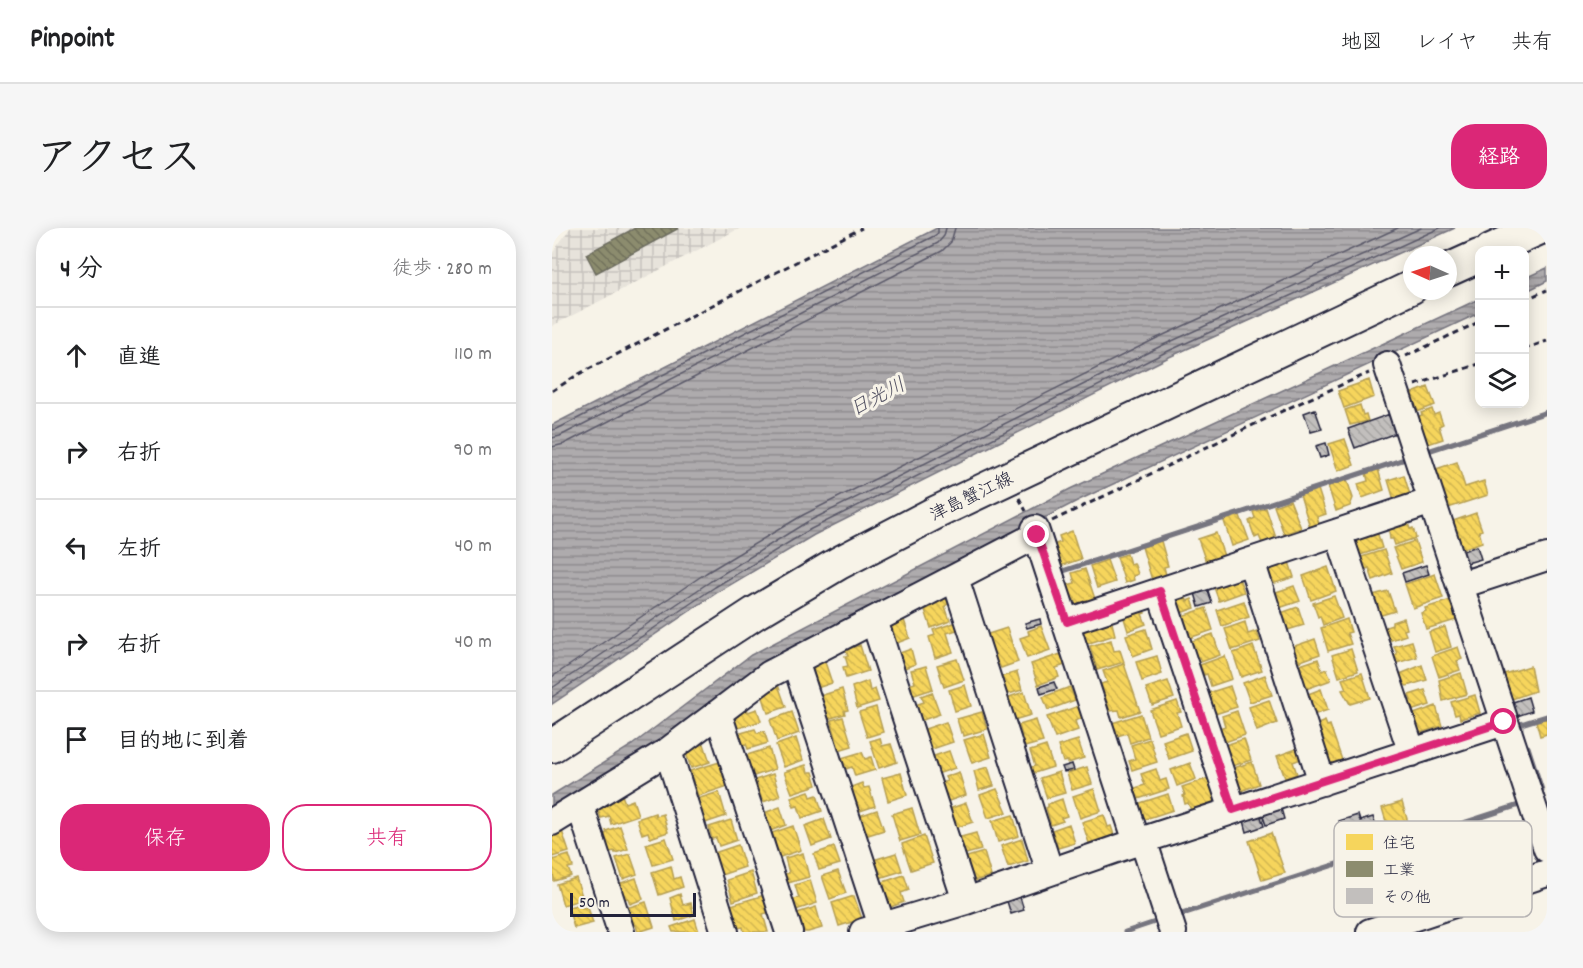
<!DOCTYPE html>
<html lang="ja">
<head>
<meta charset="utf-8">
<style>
	:root { --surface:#fff; --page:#f6f6f6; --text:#202124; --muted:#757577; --line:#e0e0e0; --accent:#db2777 }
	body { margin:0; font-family:Dekko,"Klee One",sans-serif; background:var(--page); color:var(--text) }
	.controls { position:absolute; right:18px; top:18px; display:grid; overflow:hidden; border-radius:12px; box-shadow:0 3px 15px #0003 }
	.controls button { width:54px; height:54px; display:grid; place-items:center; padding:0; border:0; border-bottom:2px solid var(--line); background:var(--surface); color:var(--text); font:30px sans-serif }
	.compass { position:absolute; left:851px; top:18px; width:54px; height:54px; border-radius:50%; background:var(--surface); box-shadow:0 3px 15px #0003; rotate:273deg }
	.scale { position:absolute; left:18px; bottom:15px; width:126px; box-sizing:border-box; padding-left:6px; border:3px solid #22223b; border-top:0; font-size:16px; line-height:21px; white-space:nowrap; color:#22223b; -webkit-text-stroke:4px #f7f3e8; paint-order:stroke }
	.stop { position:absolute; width:18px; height:18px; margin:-14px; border:4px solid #db2777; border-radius:50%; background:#fff }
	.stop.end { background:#db2777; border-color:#fff; box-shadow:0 2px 6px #0008 }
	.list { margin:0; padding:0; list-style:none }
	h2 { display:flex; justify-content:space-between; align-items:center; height:78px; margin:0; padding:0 24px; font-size:26px }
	h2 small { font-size:20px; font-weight:400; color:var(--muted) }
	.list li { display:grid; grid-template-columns:39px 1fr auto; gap:18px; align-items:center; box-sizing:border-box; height:96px; padding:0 24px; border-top:2px solid var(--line) }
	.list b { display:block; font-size:22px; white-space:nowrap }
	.list em { font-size:20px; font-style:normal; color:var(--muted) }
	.actions { display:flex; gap:12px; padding:18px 24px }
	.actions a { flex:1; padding:14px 0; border:2px solid var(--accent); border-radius:24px; text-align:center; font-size:21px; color:var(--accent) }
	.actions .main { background:var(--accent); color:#fff }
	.icon { flex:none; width:33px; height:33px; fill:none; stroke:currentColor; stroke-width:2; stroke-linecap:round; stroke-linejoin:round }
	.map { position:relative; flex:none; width:995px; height:704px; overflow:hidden; border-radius:24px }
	header { display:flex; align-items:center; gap:36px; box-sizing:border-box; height:84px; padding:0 30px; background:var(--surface); border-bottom:2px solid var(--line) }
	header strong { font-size:28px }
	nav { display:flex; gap:33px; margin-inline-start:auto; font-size:21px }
	.intro { display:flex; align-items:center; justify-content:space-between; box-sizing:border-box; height:144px; padding:0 36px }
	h1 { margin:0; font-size:42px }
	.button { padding:15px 27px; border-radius:24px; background:var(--accent); color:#fff; font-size:21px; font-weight:700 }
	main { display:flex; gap:36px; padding:0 36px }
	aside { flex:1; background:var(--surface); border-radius:24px; box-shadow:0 3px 15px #0003 }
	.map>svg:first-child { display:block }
</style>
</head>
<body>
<header>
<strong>Pinpoint</strong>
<nav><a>地図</a><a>レイヤ</a><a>共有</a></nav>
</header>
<div class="intro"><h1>アクセス</h1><a class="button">経路</a></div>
<main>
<aside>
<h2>4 分<small>徒歩 · 280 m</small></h2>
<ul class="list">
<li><svg class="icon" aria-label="ahead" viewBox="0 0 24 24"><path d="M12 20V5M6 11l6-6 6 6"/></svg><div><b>直進</b></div><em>110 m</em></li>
<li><svg class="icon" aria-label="right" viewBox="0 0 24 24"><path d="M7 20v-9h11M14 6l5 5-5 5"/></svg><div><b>右折</b></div><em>90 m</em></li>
<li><svg class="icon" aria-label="left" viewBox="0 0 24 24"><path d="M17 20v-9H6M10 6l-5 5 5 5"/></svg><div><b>左折</b></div><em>40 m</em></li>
<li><svg class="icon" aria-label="right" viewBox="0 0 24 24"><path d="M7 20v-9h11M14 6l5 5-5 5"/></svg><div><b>右折</b></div><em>40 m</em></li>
<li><svg class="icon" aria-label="arrive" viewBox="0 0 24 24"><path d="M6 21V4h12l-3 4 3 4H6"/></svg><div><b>目的地に到着</b></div></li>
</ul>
<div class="actions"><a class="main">保存</a><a>共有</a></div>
</aside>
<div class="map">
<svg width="995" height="704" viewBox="0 0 995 704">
	<defs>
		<pattern id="industrial-grid" width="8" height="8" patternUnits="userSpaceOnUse" patternTransform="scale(1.5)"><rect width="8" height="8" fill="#e7e3db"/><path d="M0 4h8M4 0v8" fill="none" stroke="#c6c2bd"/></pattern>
		<pattern id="water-rules" width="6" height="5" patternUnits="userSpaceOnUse" patternTransform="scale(1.5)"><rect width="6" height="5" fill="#aeabad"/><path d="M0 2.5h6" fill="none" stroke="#8d8b8e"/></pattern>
		<pattern id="homes-back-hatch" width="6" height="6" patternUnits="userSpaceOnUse" patternTransform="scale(1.5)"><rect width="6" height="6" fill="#f6d55c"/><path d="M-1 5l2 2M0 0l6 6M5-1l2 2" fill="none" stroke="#d3b751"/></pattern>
		<pattern id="industry-back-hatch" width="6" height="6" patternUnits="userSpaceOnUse" patternTransform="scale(1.5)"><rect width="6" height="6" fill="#8c8c6e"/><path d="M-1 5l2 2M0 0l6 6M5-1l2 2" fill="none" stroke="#72725c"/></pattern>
		<pattern id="building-back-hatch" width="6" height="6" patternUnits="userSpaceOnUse" patternTransform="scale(1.5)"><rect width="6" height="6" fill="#c2bfbd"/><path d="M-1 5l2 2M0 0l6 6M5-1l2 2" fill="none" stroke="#a6a4a3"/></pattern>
	</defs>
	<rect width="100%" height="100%" fill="#f7f3e8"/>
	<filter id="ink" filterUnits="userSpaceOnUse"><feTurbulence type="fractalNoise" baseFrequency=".0167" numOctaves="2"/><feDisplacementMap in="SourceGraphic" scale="12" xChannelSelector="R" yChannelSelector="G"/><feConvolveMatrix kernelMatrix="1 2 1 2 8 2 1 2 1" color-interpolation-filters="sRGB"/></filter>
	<g filter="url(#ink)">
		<path fill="url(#industrial-grid)" d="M18,0H188L0,98V26Z"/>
		<path fill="url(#water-rules)" stroke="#76747f" stroke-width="1.5" d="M385,0H903L615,130L262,307L166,364L0,476V197Z
			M995,40V53L973,64V50Z
			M927,71V85L527,272L213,435L94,525L0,583V567L80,517L199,427L518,261Z"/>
		<path fill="url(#homes-back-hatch)" stroke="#b69f52" stroke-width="1.5" d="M817,152L822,169L792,180L786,163Z
			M876,159L883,177L865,184L858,166Z
			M808,177L811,187L814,186L816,193L798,197L793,182Z
			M880,181L882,187L887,185L891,196L887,198L891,211L873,217L864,189L870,187L869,185Z
			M793,211L802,237L786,243L777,216Z
			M905,234L913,259L932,253L936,267L896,280L884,241Z
			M826,241L832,262L810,270L806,256L816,253L814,245Z
			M852,247L858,267L842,272L836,252Z
			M795,252L801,270L798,278L784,283L776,258Z
			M766,261L774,286L765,289L767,296L758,299L748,267Z
			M738,272L749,300L732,306L722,278Z
			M714,280L724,310L710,315L707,308L703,310L697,293L703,290L701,284Z
			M687,285L697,312L680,318L671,290Z
			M924,285L930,302L927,303L930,314L910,321L901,293Z
			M854,290L858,301L861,300L864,310L843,317L841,311H838L836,296Z
			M824,300L830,320L805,328L798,309Z
			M520,303L529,331L508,338L501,317L509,314L507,308Z
			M664,305L672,328L654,334L646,311Z
			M609,313L616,338L612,339L614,347L600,352L590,319Z
			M863,313L870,334L849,341L841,320Z
			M832,322L840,345L821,352L817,340L807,343L803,331Z
			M575,326L578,336L582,335L586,346L581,348L582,352L573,355L565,329Z
			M735,328L742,349L714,358L713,335Z
			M555,332L563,354L545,360L538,338Z
			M776,339L784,363L759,372L751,348Z
			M533,341L544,374L525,380L522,371H519L515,357L523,355L520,345Z
			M685,345L692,364L667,373L660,354Z
			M883,346L891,370L861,380L853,356Z
			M742,358L748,373L724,381L718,366Z
			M632,362L635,373L640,371L643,380L623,387L618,366Z
			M836,363L843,383L826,388L817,368Z
			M393,366L396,376L393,378L398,393L379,400L373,382L379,379L378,372Z
			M782,368L790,390L771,397L768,388L766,389L761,375Z
			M899,372L904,392L874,401L869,385L874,383L873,380Z
			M692,373L697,389L670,398L665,382Z
			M591,377L593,385L590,386L594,396L576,403L570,384Z
			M746,379L752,397L729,404L723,387Z
			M654,380L661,402L631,412L624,390Z
			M558,387L563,407L534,416L528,397Z
			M852,390L855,401L852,402L854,407L839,412L835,407L831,409V400L840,397V394Z
			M795,391L799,404L795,405L799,416L776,423L769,400Z
			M352,392L358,410L345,415L338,397Z
			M405,394L408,401L395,405L401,424L383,430L377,409L383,407L381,402Z
			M693,394L696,406L705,403L708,413L680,422L673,401Z
			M489,398L498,422L475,430L468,410L477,407L476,403Z
			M893,399L899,419L883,424L877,404Z
			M455,400L466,434L449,440L447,436L443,437L433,407Z
			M594,401L600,421L581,428L574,407Z
			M661,406L668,427L649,434L647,429L637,433L631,416Z
			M763,411L768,426L746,434L740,419Z
			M559,412L562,423L568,422L572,434L545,442L538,418Z
			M860,413L865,429L841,436L839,428L845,426L842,418Z
			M308,417L316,443L294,450L291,439L296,438L293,428H296L294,422Z
			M701,418L710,442L689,449L681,425Z
			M906,419L910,431L905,433L908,442L887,449L880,428Z
			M359,421L363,436L350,441L345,426Z
			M799,421L806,443L787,449L780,427Z
			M509,426L513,437L504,440L507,449L486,457L479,436Z
			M605,428L610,446L590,453L584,434Z
			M673,428L680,451L659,458L655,446L652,447L648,437Z
			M405,431L412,452L392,459L385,437Z
			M766,431L770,443L775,441L779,452L754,461L751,453L748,454L744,443L750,441L748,437Z
			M273,434L280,455L259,462L253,440Z
			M572,436L588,483L569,489L567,482L558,483L549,456L555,454L551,443Z
			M870,437L875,452L855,458L851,455L846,456L845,451L849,449L848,446Z
			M374,438L381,461L356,469L353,458L363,455L359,442Z
			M978,438L983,463L960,471L952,446Z
			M465,444L470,462L450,468L445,450Z
			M810,445L818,470L798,476L790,462L794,461L790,451Z
			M909,445L915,466L891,473L887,452Z
			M713,447L720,467L698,474L691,455Z
			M316,453L318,463L323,461L327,473L305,480L300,459Z
			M616,453L622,470L600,477L594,460Z
			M225,454L234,479L216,485L208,460Z
			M413,457L419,478L403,483L397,462Z
			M678,458L685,479L663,486L656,465Z
			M518,459L523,472L496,482L491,469Z
			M290,461L296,482L292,483L293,486L268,493L265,473L270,472L268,468Z
			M769,461L776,482L758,488L751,468Z
			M873,462L878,477L855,484L852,474L859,472L857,467Z
			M380,464L388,486L365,494L360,478L372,474L369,468Z
			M472,464L479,487L458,493L451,471Z
			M923,467L928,485L908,491L907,486L903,487L899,474Z
			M717,472L725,495L705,503L697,479Z
			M625,473L629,484L625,485L629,498L606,505L598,482Z
			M527,478L531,490L523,493L526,502L503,510L495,489Z
			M884,478L890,498L865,506L859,487Z
			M324,479L331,504L315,509L307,484Z
			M195,480L196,484L205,481L209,493L180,502L177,491L186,488L184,484Z
			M685,483L693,507L667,516L662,502L673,498L670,488Z
			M240,484L247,505L225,513L218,492Z
			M430,484L435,501L412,508L411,504L409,505L405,491Z
			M589,486L596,509L578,515L575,505L565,508L560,495Z
			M291,489L300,518L280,524L276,512L284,509L279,492Z
			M995,490V506L988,508L984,493Z
			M484,492L491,514L465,521L461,510L470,508L467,497Z
			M773,493L775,498L778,497L790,532L775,538L763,502L767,500L766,496Z
			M394,494L401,514L374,523L367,503Z
			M203,501L205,505L212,503L216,515L196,521L194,516L185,519L182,507Z
			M634,505L640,523L617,531L611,513Z
			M432,506L439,529L420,535L412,512Z
			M244,510L251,532L232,539L224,517Z
			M328,510L330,518L339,516L345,534L327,540L318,513Z
			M598,511L605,534L580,542L577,533L583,531L579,517Z
			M692,511L699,532L677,539L667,519Z
			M526,512L532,530L516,535V533L511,534L506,518Z
			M152,516L158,534L139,540L133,522Z
			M494,518L501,539L479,546L477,540L483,538L478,523Z
			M750,519L754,529L741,534L745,546L733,550L725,528Z
			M217,520L223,541L196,550L189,529Z
			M397,523L403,540L382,547L376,530Z
			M310,524L313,531L319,529L323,542L303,548L300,539L290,542L286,531Z
			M171,533L176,547H173L176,558L146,568L138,543Z
			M700,534L707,556L686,564L673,543Z
			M638,535L644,551L625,558L619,542Z
			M254,537L256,544H261L265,557L240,565L232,544Z
			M436,539L442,558L427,562L422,543Z
			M535,539L540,556L520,562L515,545Z
			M604,541L608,553L614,551L617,561L583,572L580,561L593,557L589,546Z
			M407,544L414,567L391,575L385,556L395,553L393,549Z
			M507,544L513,565L495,570L488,550Z
			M349,545L355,567L336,573L330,550Z
			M221,546L228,568L211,574L208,566L203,568L200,560L205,558L203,552Z
			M657,550L664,573L639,582L636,575L633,576L631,568L633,567L630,559Z
			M310,555L312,560L317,559L323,578L302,585L294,561Z
			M445,561L455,584L436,590L428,567Z
			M542,561L549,583L528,590L521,568Z
			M257,563L259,569L265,567L270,583L250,590L246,578L242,579L239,569Z
			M167,564L174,588L153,595L145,571Z
			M616,566L621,582L590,592L585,576Z
			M70,567L73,575L81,572L86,587L59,596L57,588L49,590L44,576Z
			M510,571L515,588L509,590L511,593L499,597L494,580L496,579V576Z
			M850,574L858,601L838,607L830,580Z
			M414,575L421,594L400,601L394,582Z
			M228,579L234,597L218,603L212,585Z
			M360,580L368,607L348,613L340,586Z
			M325,582L332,602L310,609L304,589Z
			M103,585L104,588L111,586L116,604L98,610L96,604L90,606L85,591Z
			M461,587L467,608L446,614L440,593Z
			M552,587L556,599L559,598L562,607L537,615L530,594Z
			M272,591L279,611L260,618L253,598Z
			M179,592L185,612L167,618L164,610L160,611L157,599Z
			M517,596L523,615L506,620L500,602Z
			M68,598L76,621L63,625L62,623L54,625L48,608L55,605L54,603Z
			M241,598L249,622L222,631L217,616L223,614L220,605Z
			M9,600L17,624L0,629V606Z
			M424,605L429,622L410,627L405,610Z
			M719,605L733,645L710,652L697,613Z
			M372,608L381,635L359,642L350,616Z
			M114,610L121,631L101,637L94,616Z
			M470,611L476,633L456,639L449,618Z
			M186,617L193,639L169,647L162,625Z
			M282,619L288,636L267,642L262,626Z
			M432,624L439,648L421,653L417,642L411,644L408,631Z
			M251,625L257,649L229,657L227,648L237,645L233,630Z
			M344,625L350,643L324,651L318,633Z
			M78,626L85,646L71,651L64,630Z
			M17,627L21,639L16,640L19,648L2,653L0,632Z
			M119,638L122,651L128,649L131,659L107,667L100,644Z
			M286,643L294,665L278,671L270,648Z
			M199,644L205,665L181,673L175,652Z
			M352,647L357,662L349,665L352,674L333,681L325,656Z
			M24,650L31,671L11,677L5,656Z
			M84,650L91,671L78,676L76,670L68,672L63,657Z
			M258,652L265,675L244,682L241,671L247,670L243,657Z
			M128,666L131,677L139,675L142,687L124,693L118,670Z
			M216,666L221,683L211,686L216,704H192L191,699L185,700L179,677Z
			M302,668L310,691L287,698L280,675Z
			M94,674L102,699L86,704L84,697L77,700L71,681Z
			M29,676L30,680L36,679L41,695L22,700L16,679Z
			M264,679L270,700L256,704H247L242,686Z
			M143,691L147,704H121L119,699Z"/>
		<path fill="url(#industry-back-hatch)" stroke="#6c6c5f" stroke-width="1.5" d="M83,0H127L44,45L34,26Z"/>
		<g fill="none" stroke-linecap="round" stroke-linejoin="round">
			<path stroke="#5a5969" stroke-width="1.5" d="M0,202L5,201L382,8L386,5V0
				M0,210L8,208L386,15L392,8L394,0
				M0,219L12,216L390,23L399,14L403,0
				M0,449L154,345L251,287L605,110L846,0
				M0,460L159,353L255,294L609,118L869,0
				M0,469L163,359L259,301L612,125L888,0"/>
			<path stroke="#76747f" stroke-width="5" d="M876,223L995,184
				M511,343L853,231
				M969,500V496L995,488
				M976,519L990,562
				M627,687L967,577
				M573,704L609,692"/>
		</g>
		<path fill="url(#building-back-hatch)" stroke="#22223b" stroke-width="1.5" d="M763,181L770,201L759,204L752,185Z
			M838,186L844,205L803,220L796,201Z
			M774,215L777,227L768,230L764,218Z
			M925,318L929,331L915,335L911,323Z
			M874,337L877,346L853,354L850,345Z
			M653,354L660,375L647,379L641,358Z
			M488,391L489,396L475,400L473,395Z
			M502,454L505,461L489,466L487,459Z
			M976,469L980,483L962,489L958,475Z
			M520,536L522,542L512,544L510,539Z
			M728,577L732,591L714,597L709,583Z
			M707,583L712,598L695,604L691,589Z
			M806,587L808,593L821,589L828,611L796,622L787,593Z
			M467,666L472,682L459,686L454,670Z"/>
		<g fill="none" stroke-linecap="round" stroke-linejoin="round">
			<defs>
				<path id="minor" d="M835,137L995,621
					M483,301L585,614
					M786,304L860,525
					M699,333L770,554
					M403,350L498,644
					M909,357L995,329
					M608,363L681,582
					M322,392L414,673
					M515,394L880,273
					M243,433L330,698
					M166,485L237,704
					M116,523L173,704
					M28,577L69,704
					M0,594L116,523L218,446L485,307
					M591,612L621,704
					M311,704L414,673L585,614L952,494
					M818,704L995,645"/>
				<path id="major" d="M939,22L988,0
					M896,42L927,28
					M0,518L203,385L287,335L385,284L860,59"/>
			</defs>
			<use href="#minor" stroke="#22223b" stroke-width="30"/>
			<use href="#major" stroke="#22223b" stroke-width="36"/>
			<path stroke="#22223b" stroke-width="3" stroke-dasharray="6 4.5" stroke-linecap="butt" d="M972,72L995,62
				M972,121L995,113
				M854,128L927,94
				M863,157L927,136
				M0,163L27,146L310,0
				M467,270L474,283
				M500,293L743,177L817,145"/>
			<use href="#minor" stroke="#f7f3e8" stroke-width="26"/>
			<use href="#major" stroke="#f7f3e8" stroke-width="32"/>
		</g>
	</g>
	<g fill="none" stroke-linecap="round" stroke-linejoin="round" filter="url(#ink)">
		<path stroke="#db2777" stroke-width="8" d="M485,307L515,394L608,363L681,582L952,494"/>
	</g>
	<g text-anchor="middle" stroke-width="6" stroke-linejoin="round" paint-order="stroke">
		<g font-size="18" fill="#22223b" stroke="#f7f3e8">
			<text transform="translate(419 268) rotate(-26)" y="6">津島蟹江線</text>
		</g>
		<g font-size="20" font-style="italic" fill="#535263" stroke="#f7f3e8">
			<text transform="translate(325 168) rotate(-28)" y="7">日光川</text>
		</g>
	</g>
	<rect x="782" y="593" width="198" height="96" rx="9" fill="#f7f3e8" stroke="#b7b4b4" stroke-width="1.5"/>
	<rect x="794" y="606" width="27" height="16" fill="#f6d55c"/>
	<rect x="794" y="633" width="27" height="16" fill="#8c8c6e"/>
	<rect x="794" y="660" width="27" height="16" fill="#c2bfbd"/>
	<g font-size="16" fill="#22223b">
		<text x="831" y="620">住宅</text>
		<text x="831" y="647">工業</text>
		<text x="831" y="674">その他</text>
	</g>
</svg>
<div class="controls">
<button>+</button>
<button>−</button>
<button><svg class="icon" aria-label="layers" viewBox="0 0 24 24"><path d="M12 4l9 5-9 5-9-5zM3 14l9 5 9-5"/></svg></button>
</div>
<svg class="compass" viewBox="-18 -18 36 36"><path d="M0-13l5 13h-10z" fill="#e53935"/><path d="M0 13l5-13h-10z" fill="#757577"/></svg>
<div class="scale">50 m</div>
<div class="stop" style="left:952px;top:494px"></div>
<div class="stop end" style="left:485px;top:307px"></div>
</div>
</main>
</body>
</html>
